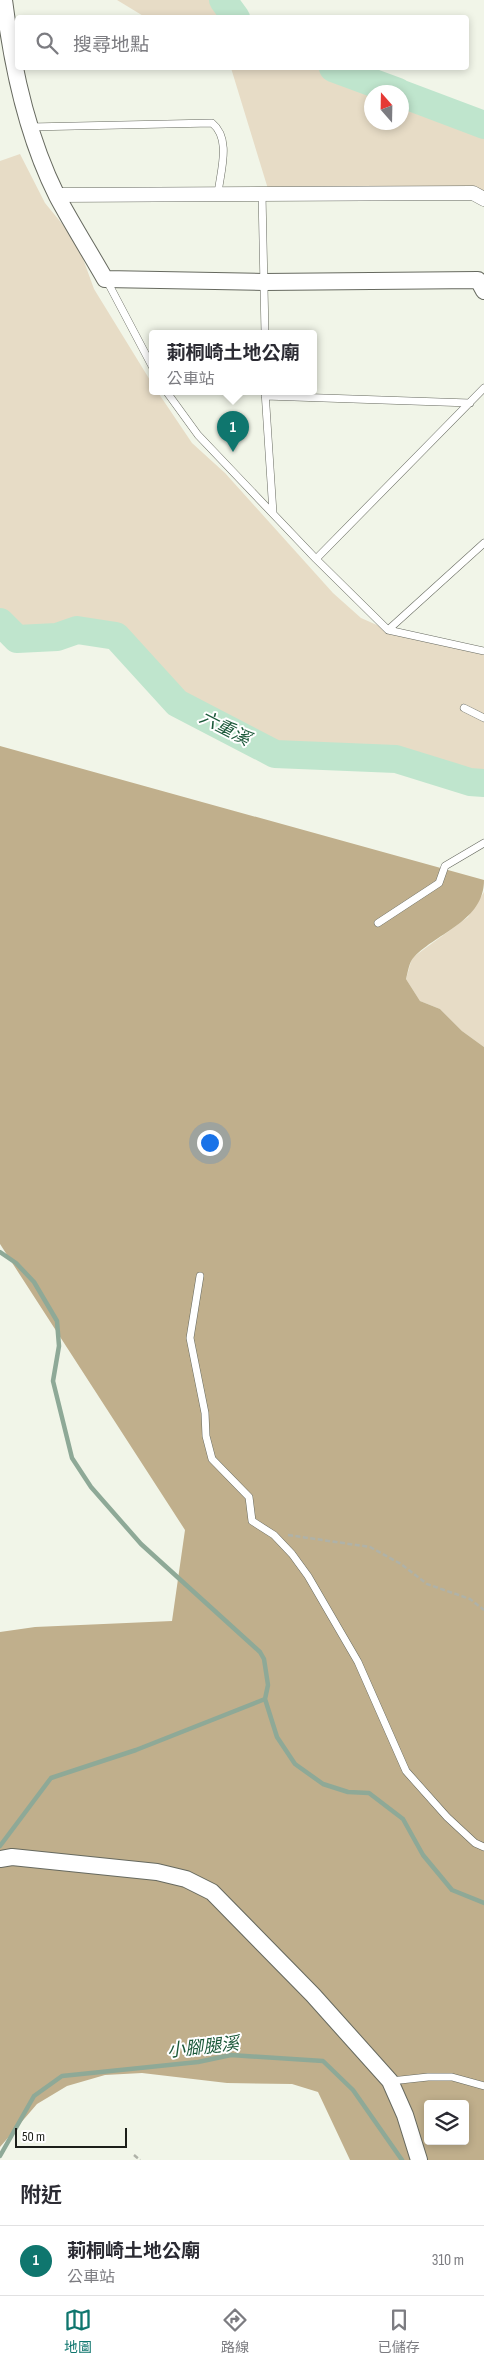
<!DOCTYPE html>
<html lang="zh-TW">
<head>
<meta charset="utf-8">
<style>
	:root { --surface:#fff; --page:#f7f7f7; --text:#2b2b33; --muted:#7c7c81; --line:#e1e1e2; --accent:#0f766e }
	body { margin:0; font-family:"Sofia Sans Condensed","Noto Sans TC",sans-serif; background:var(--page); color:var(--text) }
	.controls { position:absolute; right:15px; bottom:15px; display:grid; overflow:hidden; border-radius:5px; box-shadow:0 2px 8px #0003 }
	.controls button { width:45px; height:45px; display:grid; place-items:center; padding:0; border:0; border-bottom:1px solid var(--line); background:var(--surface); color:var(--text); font:25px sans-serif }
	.compass { position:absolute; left:364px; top:85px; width:45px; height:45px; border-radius:50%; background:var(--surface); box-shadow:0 2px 8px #0003; rotate:340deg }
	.scale { position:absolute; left:15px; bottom:12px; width:112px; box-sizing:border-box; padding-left:5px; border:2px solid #1c1e19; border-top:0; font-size:14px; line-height:18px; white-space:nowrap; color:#1c1e19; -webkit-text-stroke:4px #fff; paint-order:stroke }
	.you { position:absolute; left:209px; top:1142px; width:18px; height:18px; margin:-12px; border:4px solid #fff; border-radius:50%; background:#1a73e8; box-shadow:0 0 0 8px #1a73e833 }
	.badge { display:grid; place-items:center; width:32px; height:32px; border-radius:50%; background:var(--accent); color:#fff; font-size:16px; font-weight:700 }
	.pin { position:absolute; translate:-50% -41px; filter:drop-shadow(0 1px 2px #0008) }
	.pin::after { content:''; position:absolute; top:26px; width:18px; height:15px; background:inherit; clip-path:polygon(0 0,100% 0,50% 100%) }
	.popup { position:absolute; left:149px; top:330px; width:168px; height:65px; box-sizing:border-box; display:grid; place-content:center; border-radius:5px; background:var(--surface); filter:drop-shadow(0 1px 4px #0005); font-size:16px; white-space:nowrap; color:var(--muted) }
	.popup b { font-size:19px; color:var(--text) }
	.popup::after { content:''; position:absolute; left:50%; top:100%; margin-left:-10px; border:10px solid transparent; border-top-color:var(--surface) }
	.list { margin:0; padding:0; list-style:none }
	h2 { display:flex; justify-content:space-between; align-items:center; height:65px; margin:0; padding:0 20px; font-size:21px }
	h2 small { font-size:16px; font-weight:400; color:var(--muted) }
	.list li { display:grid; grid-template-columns:32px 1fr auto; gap:15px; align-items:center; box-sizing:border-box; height:70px; padding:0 20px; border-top:1px solid var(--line) }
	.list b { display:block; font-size:19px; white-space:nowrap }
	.list p { margin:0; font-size:16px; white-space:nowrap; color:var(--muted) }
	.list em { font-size:16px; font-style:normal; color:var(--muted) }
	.icon { flex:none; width:28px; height:28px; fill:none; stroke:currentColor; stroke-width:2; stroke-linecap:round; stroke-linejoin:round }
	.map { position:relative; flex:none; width:484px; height:2160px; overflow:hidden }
	.search { position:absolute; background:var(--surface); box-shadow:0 2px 8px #0003; left:15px; right:15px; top:15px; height:55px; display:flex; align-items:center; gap:12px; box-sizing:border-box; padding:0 18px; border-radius:5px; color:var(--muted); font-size:19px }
	.sheet { height:135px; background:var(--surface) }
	nav { display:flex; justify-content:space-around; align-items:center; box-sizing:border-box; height:70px; border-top:1px solid var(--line); background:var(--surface); font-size:14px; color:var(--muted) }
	nav a { display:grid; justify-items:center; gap:2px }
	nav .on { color:var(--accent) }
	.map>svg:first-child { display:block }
</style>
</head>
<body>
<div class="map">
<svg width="484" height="2160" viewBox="0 0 484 2160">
	<rect width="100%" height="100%" fill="#f1f5e8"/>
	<path fill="#e7dcc6" d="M117,0H223L236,17H145Z
		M231,68H333L398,92H372V122H402V94L484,125V196L465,186L268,189Z
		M20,154L45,203L77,242L94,289L153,385V391H157L192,443L225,473L333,593L361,618L386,629L484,652V783L470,782L396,759L275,754L177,703L116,636L77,630L57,637L17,639L0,622V161Z
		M484,892V1047L462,1031L440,1009L420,1001L406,979L412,958L468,917Z"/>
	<path fill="#c0af8c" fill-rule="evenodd" d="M0,746L484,880C484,921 438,932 414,957C409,962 408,972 406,979L420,1001L440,1009L462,1031L484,1047V2160H350L318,2092L292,2084L227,2083L142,2073L105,2075L67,2086L37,2104L0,2147V1632L35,1627L172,1621L185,1530L0,1244ZM428,2104H465V2141H428Z"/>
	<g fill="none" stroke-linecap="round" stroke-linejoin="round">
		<path stroke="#8ea997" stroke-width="4.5" d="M0,1252L16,1263L34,1282L57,1321L59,1346L53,1381L72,1458L91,1487L141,1544L260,1652L264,1659L268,1685L265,1699L277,1737L295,1764L323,1784L348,1792L369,1793L403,1819L423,1855L452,1890L484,1903
			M0,1846L51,1778L136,1750L265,1699
			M0,2156L34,2096L62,2076L198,2062L231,2055L323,2061L353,2090L402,2160"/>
		<path stroke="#bfe5cd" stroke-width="28" d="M223,0L236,18
			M333,68L398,92
			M402,94L484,125
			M0,622L17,639L57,637L77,630L116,636L177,703L275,754L396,759L470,782L484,783"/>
		<defs>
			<path id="service" d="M30,127L212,123C232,139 220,172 218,194
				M262,194L265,333
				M106,279L153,368
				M166,391L198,435L316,559L388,630L484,651
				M265,391L273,513
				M265,396L470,403
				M316,559L484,388
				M388,630L484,543
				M464,708L484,718
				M378,923L439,883L445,866L484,843
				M200,1276L190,1338L205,1413L206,1436L212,1459L249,1497L252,1521L274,1535L292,1554L308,1576L358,1662L406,1771L447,1817L475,1843L484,1847
				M391,2081L428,2077H452L484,2086"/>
			<path id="minor" d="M57,195L473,193L484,199"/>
			<path id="tertiary" d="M4,0C12,66 27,136 57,196C72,224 89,251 105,279L264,282L478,280L484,291
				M0,1859L12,1857L157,1872L186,1879L212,1892L313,1995L390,2081L405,2115L419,2160"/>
		</defs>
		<use href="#service" stroke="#66695f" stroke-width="8"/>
		<use href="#minor" stroke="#66695f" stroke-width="15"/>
		<use href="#tertiary" stroke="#66695f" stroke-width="18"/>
		<path stroke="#afb2a8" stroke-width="2.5" stroke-dasharray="5 2.5" stroke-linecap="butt" d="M288,1535L370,1547L401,1564L427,1584L470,1599L484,1610
			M134,2155L140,2160"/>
		<use href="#service" stroke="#fff" stroke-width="7"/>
		<use href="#minor" stroke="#fff" stroke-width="14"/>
		<use href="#tertiary" stroke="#fff" stroke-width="16"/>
	</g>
	<g text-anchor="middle" stroke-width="4" stroke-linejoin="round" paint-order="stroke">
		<g font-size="18" font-style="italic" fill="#1c593a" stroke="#fff">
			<text transform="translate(225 728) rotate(27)" y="6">六重溪</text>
			<text transform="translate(203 2047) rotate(-6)" y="6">小腳腿溪</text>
		</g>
	</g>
</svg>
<div class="controls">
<button><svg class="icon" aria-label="layers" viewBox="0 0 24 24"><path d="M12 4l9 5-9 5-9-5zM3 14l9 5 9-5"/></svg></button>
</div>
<svg class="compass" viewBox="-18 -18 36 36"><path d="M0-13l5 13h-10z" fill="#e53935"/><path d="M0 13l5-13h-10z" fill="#7c7c81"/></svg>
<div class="scale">50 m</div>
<div class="you"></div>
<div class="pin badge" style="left:233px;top:452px">1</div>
<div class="popup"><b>莿桐崎土地公廟</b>公車站</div>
<div class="search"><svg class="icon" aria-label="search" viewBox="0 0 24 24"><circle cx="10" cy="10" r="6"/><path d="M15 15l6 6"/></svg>搜尋地點</div>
</div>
<section class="sheet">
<h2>附近<small></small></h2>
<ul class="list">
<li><span class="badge">1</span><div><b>莿桐崎土地公廟</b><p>公車站</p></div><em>310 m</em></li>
</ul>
</section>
<nav>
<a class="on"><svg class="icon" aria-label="map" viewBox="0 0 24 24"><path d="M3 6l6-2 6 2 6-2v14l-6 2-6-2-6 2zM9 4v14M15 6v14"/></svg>地圖</a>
<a><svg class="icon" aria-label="directions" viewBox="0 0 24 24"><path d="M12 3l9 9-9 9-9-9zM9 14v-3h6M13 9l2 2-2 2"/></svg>路線</a>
<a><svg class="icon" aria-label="saved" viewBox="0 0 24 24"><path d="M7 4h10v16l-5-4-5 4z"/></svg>已儲存</a>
</nav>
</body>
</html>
